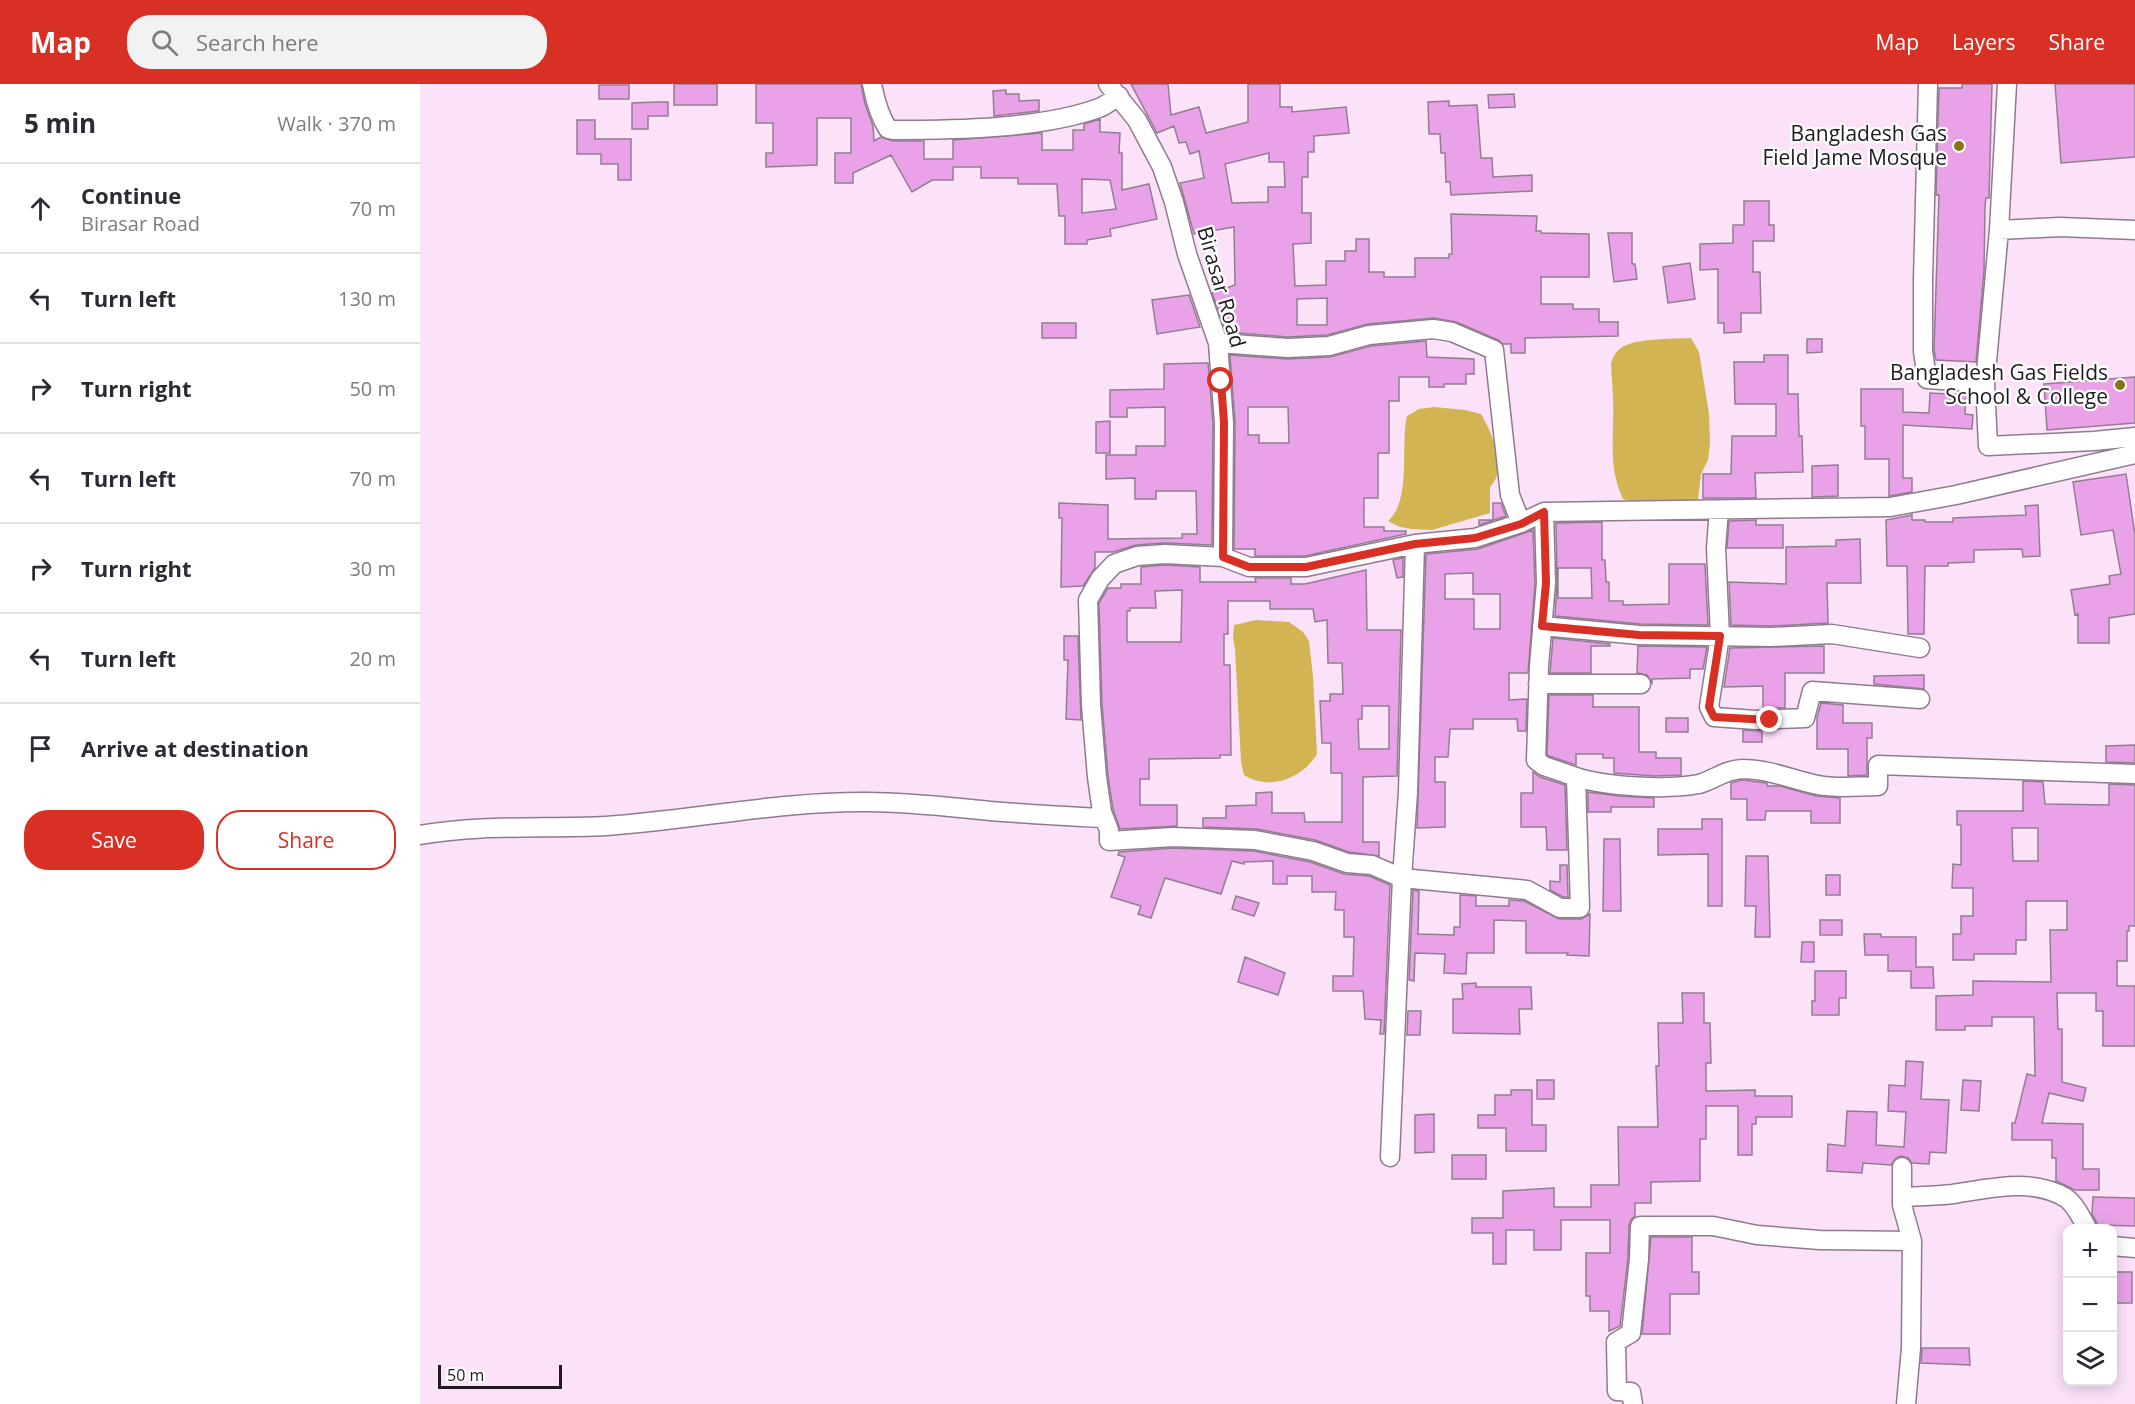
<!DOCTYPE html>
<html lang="en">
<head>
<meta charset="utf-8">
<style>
	:root { --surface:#fff; --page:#f2f2f3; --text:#2b2b33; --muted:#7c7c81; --line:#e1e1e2; --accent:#d93025 }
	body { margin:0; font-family:"Open Sans",sans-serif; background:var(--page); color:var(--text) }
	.controls { position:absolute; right:18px; bottom:18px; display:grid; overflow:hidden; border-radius:12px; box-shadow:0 3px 15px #0003 }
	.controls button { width:54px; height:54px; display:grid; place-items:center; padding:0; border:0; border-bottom:2px solid var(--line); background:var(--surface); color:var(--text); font:30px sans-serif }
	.scale { position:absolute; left:18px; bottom:15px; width:124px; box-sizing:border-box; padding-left:6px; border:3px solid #211921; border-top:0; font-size:16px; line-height:21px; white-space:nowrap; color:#211921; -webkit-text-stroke:4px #fff; paint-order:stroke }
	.stop { position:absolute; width:18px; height:18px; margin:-14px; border:4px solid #d93025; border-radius:50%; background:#fff }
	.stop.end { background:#d93025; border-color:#fff; box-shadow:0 2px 6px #0008 }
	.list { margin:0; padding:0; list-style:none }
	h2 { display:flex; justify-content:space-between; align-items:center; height:78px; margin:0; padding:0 24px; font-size:26px }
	h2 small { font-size:20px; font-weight:400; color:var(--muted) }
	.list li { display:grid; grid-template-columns:39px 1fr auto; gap:18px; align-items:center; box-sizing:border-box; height:90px; padding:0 24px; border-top:2px solid var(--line) }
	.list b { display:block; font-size:22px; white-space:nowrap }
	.list p { margin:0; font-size:20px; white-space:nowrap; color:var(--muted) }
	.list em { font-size:20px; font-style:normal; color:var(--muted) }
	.actions { display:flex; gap:12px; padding:18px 24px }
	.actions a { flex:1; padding:14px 0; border:2px solid var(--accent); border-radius:24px; text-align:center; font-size:21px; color:var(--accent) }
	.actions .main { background:var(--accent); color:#fff }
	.icon { flex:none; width:33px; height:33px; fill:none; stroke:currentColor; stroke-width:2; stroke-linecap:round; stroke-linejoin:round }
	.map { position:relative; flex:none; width:1715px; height:1320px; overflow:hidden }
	header { display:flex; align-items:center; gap:36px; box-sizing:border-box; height:84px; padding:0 30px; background:var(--accent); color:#fff }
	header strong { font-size:28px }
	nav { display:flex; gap:33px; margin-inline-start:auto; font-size:21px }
	.search { width:420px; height:54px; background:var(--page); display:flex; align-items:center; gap:15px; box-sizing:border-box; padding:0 21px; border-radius:24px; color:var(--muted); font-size:22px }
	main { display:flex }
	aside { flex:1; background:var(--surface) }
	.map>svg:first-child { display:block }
</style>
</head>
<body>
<header>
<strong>Map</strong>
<div class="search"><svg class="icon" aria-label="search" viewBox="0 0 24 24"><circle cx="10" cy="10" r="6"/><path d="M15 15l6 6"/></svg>Search here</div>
<nav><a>Map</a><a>Layers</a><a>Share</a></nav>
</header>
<main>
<aside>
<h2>5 min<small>Walk · 370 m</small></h2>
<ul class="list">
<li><svg class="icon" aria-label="ahead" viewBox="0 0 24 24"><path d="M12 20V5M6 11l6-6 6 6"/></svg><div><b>Continue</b><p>Birasar Road</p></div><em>70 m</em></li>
<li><svg class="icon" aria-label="left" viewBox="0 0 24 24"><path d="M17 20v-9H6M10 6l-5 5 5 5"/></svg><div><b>Turn left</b></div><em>130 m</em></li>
<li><svg class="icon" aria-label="right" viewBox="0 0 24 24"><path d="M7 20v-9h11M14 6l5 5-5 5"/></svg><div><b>Turn right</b></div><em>50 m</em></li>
<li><svg class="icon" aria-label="left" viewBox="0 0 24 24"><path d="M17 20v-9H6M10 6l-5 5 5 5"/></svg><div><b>Turn left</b></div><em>70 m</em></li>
<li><svg class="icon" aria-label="right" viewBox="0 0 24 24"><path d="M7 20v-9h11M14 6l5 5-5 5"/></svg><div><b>Turn right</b></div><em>30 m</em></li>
<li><svg class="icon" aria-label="left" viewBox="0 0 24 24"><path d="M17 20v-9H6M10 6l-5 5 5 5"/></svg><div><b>Turn left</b></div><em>20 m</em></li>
<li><svg class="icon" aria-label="arrive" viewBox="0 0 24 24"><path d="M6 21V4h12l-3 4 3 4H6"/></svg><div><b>Arrive at destination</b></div></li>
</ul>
<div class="actions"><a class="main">Save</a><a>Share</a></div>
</aside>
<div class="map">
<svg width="1715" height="1320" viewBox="0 0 1715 1320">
	<rect width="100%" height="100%" fill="#fbe2f9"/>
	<path fill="#d2b552" d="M1271,254L1279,268L1289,330L1290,359L1288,376L1281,390L1278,415L1273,419L1214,418L1203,415C1190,386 1193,367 1193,336C1194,318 1192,298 1191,280C1193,273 1195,268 1201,264C1214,254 1253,255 1271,254Z
		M1014,323L1045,326L1061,330C1072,348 1088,387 1070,403V429L1012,446L992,445L980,443L968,437C992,416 980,361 987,332L999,325Z
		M836,536L869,538L883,548L889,557L893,592L897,670C882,695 849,707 824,691L821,678L815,565L813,553L814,541Z"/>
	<path fill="#e9a2e7" stroke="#937d92" stroke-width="1.5" fill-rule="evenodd" d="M254,0H297V21H254Z
		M336,0H441L445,20L453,42L454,57L461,53L473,57H504V75H533V56L622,49V66H653V46H664V40L680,35V48L700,49L699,69H702V106L729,100L737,135L690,145L691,152L667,156V160H645V132H639L637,100H598V94H561V83H533V96H512L492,108L471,71L433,89V99H415V69H431V34H397V81L346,83V69H353V39H336ZM662,95L690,96L696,125L662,129Z
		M711,0H748L751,31L779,23L786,49L828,38V0H860V23H872V28L926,23L929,49L894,52V68H888V93H882V129H891V159L873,160L875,202L906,201V177H925V167H936V155H949V188H964V193H995V174H1029V170H1032L1031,130L1117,132L1116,147H1121V149L1169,150V193H1121V220H1153V225H1179V238H1198V252L1105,254V269H1091V260H1083L1078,256L1036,238L1014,234L948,240L907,251L868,253L806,248L792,209L815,201L814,143L774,150L760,99L784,94L779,67L770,70L766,58L759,59L754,42L737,49ZM849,69V78H864L865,103H848V118L812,119L805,80ZM907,214V241H877V215Z
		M1542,0H1572L1569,114H1566L1565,122L1564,187L1556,278L1516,276L1514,266L1519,111H1516L1519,4H1542Z
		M1635,0H1715V73L1641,79Z
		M179,1H209V15H179Z
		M586,6V10H599V17L619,16V27L574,32L573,7Z
		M1094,10L1095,23L1069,24L1068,11Z
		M1029,17V22L1057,21L1061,74H1072L1073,93L1112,91V107L1031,111L1030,98H1026L1025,69H1021L1020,50H1009L1008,18Z
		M236,18H248V32H228V45H212V19Z
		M157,36H175V55H211V96H198V80H181V70H157Z
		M1324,117H1349V141H1354V157H1333V188H1340L1341,229H1321V248L1304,249V239H1298V185L1280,186V160L1313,159V141H1324Z
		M1188,149H1212V180H1215L1217,195L1194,198Z
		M1270,179L1275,215L1248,219L1243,183Z
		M769,211L780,243L737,250L732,216Z
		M622,239H656V254H622Z
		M1387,255H1402V268L1387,269Z
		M1006,257L1007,273L1054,275V290H1046V300H1024V303H1009V293H979V317H969V369H958V414H944V443H964V447H986V450L885,472H835V465H814L815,339L810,271L867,275L910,273L951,262ZM828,323H868L869,359H839V351H828Z
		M1344,271H1368V310H1378L1379,352H1382L1383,388L1335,389L1336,414H1283V390H1311L1312,352H1356V320H1315L1314,278H1344Z
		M784,279H788L793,339L792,461L744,459L716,461L693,468H675V484L663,502L641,503L642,434H639V419L688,421V455L762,454V450H777L776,407H736V415H715V394L686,395V371H716V362H745V323L707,324V333H690V306L744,305V280Z
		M1715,293V339L1627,346L1624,300Z
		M1441,305H1483V328L1509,329L1510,309L1546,311L1545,330L1553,331L1552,345L1483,341V394H1492V408L1469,412V375H1445V342H1441Z
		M690,337V369H676V338Z
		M1418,381V412L1392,413V382Z
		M1706,390L1715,451V530L1689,534V559H1658V530L1655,531L1651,506L1690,500L1689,492L1701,490L1693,446L1661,451L1653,398Z
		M1073,419H1081L1086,432L1059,441V436H1073Z
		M1618,421L1620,472L1603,473L1602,465L1554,466V478L1528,479V482H1505L1504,550H1488L1487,482H1467L1466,436L1492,431V436H1505V438H1533V434L1606,431L1605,422Z
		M1336,436V441H1363V464H1307L1309,437Z
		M1182,438V476H1185L1186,498H1189V517H1203V521L1249,520V480H1285L1288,541L1220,540L1135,532L1137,499L1136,439ZM1138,484H1171L1172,514H1138Z
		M1113,446L1115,499L1108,589H1089V616L1107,615L1106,647H1098L1097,635H1053V645H1030L1028,673H1015V698H1025V743L997,744L1006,470L1058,465ZM1053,489V510H1080V545H1054V515H1025V490Z
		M1440,455L1441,499H1407L1408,539L1351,542L1311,541L1309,498L1366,500V463L1416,462V456Z
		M983,474V493L977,494L973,476Z
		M745,481L780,483V498H836L835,494H871V500H885L946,486L947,546H981L977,692L943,693V758H959V772L929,768L895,756L837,745L783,743V734H806V722L836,721V709L852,708V729H884L885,738H922V689H911V659H902L900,617H910V610H923L922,579H908L907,536L895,538L893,525H850V517H808V550H804V581H810L811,671H800V674L729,675V695H720V721H757V742L700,745L693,725L688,692L682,620L679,519L688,504H701V500H721V483ZM762,506L761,558H707V527H710V524H736L735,507ZM942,622H969V665H939L938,635H942Z
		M644,552H658L661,636L646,635L648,576H644Z
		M1133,554L1190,560V562H1171V589H1130Z
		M1218,562L1287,563L1283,585H1270V594L1232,595V599L1227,591L1217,589Z
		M1404,562V589H1365V624H1343V602L1304,603L1310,564Z
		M1504,591V605L1454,600V592Z
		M1129,611H1173V623H1219V668H1236V674H1261V691L1234,692L1194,689V674H1183V670H1156V681L1129,672L1127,671Z
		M1401,619L1423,621V639H1452V654H1447V691L1428,692V665H1397V634Z
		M1246,634H1268V648H1246Z
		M1323,646L1342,647V658H1323Z
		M1715,661V679L1686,678V662Z
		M1113,688L1120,693L1145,701L1147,766H1127L1126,743H1101V709H1113Z
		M1322,696L1347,699V702H1360L1396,712L1420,714V739H1391V727H1346L1345,736H1327V715H1311V699Z
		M1603,697L1623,698L1625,720L1689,721V700L1715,701V842H1709V847H1707V877H1697V902H1715V962H1683V927H1676V909H1637L1638,945H1642V998L1666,1004L1663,1017L1629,1009L1622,1039L1663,1040V1085H1679V1106H1655L1636,1097V1074H1632V1056H1592V1039H1595L1607,990L1615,992L1614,933H1572V942H1545V946H1516V912L1553,911V897L1631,898L1630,846H1647V817H1606V856H1596V870H1554V876H1533V850H1541V832H1553V804H1532L1533,780L1541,781V741H1537V727H1603ZM1592,744H1618V777H1593Z
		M1168,708L1199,712L1234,714V723H1191V728H1168Z
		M1282,735H1302V822H1288V770L1238,771V745H1282Z
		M1184,755H1200L1201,827H1183Z
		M753,764L834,767L890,778L924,790L949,792L970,801L964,950H960L961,936L945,935L943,907H913V892H933L934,853H924V826H915L916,808H892V792H867V800H853V777L824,778V780L812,777L801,810L745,794L731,834L718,830L721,822L691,813L705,773L698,771L699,768Z
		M1326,772H1348L1350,853H1335L1336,822H1325Z
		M1140,781H1147L1148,813H1143L1130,806V797L1140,798Z
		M1406,791H1420V811H1406Z
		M993,806L999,807L998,850L1034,851V843H1040V811L1056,812V822H1089V816L1104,817L1139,835H1161L1170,830L1169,872L1147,871L1148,869H1106V837L1074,836V869H1047L1046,890L1024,889L1025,870L995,869L994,897L989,896Z
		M816,812L839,819L834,832L812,825Z
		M1400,836H1422V851H1400Z
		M1444,850H1461V853H1496V883H1513L1514,904H1491V887H1468V871H1445Z
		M1382,858H1394V878H1381Z
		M825,873L865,889L858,911L818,898Z
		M1395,887H1426V914H1419V931H1392V917H1395Z
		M1056,899V903H1111L1112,925H1099L1100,950L1033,949V915H1043L1042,900Z
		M1262,909H1284V939H1290L1291,979H1286V1007L1335,1006V1012H1372V1033H1336V1040H1332V1071H1318V1022H1286V1055H1280V1097L1231,1098V1119H1215V1132L1211,1136L1209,1142L1208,1174L1200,1242L1189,1247V1227H1170V1212H1166V1169H1190V1136H1141V1166H1114V1146H1086V1180H1073V1149H1052V1134H1083V1107L1134,1104V1123H1171V1101H1199L1198,1043H1238L1236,982H1239L1238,939H1263Z
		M988,927H1001L1000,951H987Z
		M1486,977L1503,978L1501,1015L1529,1016L1526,1069L1510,1068L1509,1080L1492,1079L1488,1074L1481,1072L1476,1074L1471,1081L1443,1079L1442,1089L1407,1087L1408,1060L1425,1062L1427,1027L1457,1028L1456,1061L1484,1063L1486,1028L1468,1027L1469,1001L1485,1002Z
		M1117,996H1134V1015H1117Z
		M1543,996L1561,997L1559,1027L1541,1026Z
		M1091,1006H1112V1041H1126V1067H1086V1044H1058V1031H1075V1011H1091Z
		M1014,1030V1068L995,1069V1031Z
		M1032,1071H1066V1095H1032Z
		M1673,1113L1715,1114V1142L1678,1141L1672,1130Z
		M1231,1153H1272V1188H1279V1210H1250V1250H1222Z
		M1692,1188H1712V1219H1692Z
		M1502,1264H1549L1550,1281L1501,1279Z"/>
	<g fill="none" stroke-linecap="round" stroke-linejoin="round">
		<defs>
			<path id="street" d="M452,0C455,16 459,31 468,45L473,46C535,46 621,45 679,24C686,21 692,16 699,12
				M688,0L717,36L742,83L754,118L767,170L798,259L804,339L803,473
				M1508,0L1503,196V267L1507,295L1565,299L1579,146
				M1587,0L1579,146L1640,143L1715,146
				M798,259L868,264L909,262L949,251L1013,245L1032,248L1074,266L1090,411L1101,439
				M1565,299L1568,362L1674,357L1715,353
				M1299,426L1296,464L1300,552L1289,623L1294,633L1336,636L1385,634L1392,607L1500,615
				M995,460L988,708L982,794L1107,806L1140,824H1160L1156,693L1124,682L1116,676L1119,582L1126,499L1124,428
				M1122,542L1219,551L1351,553L1412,550L1500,564
				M1118,600H1221
				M1156,693C1187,703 1247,706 1279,700C1294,696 1304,686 1322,685C1349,685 1373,696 1398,701C1417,705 1439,702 1458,702V681L1715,690
				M0,751C61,740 124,745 186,742C273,736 360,717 448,718C489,718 529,723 570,727C607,730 645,732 683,734
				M970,1073L982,794L952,781L927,779L893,767L835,756L753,753L689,757V746L682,728L677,693L671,621L668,516L680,495L694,480L717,472L745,470L803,473L829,483H886L995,460L1055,454L1101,439L1124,428L1470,423L1536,411L1715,370
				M1482,1083V1121L1492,1157L1491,1264L1486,1320
				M1482,1113C1498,1112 1516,1112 1533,1110C1568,1105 1612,1093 1646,1114C1655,1120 1662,1135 1667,1144
				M1692,1162L1715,1164
				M1213,1320L1211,1308L1197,1307L1196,1258L1211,1249L1219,1175L1220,1142H1293L1337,1151L1400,1156L1492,1157"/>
		</defs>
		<use href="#street" stroke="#907a8f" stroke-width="21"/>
		<use href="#street" stroke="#fff" stroke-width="18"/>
	</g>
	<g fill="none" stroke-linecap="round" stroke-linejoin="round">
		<path stroke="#d93025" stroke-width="8" d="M801,297L804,339L803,473L829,483H886L995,460L1055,454L1101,440L1124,428L1126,499L1122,542L1219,551L1300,552L1289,623L1294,633L1350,636"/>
	</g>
	<g fill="#8b7315" stroke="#fff" stroke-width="2">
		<circle cx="1539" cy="62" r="6"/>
		<circle cx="1700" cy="301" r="6"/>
	</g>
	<g text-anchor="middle" stroke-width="4.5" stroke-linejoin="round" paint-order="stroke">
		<g font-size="21" fill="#211921" stroke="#fff" text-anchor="end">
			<text x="1527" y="57">Bangladesh Gas<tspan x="1527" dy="24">Field Jame Mosque</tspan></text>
			<text x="1688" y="296">Bangladesh Gas Fields<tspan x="1688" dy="24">School &amp; College</tspan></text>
		</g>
		<g font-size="21" fill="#211921" stroke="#fff">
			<text transform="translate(801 203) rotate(74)" y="7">Birasar Road</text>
		</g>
	</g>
</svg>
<div class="controls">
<button>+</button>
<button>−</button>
<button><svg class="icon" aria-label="layers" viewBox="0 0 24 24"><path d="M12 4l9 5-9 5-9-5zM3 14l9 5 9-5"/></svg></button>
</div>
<div class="scale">50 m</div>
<div class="stop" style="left:801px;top:297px"></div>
<div class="stop end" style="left:1350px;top:636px"></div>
</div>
</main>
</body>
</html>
